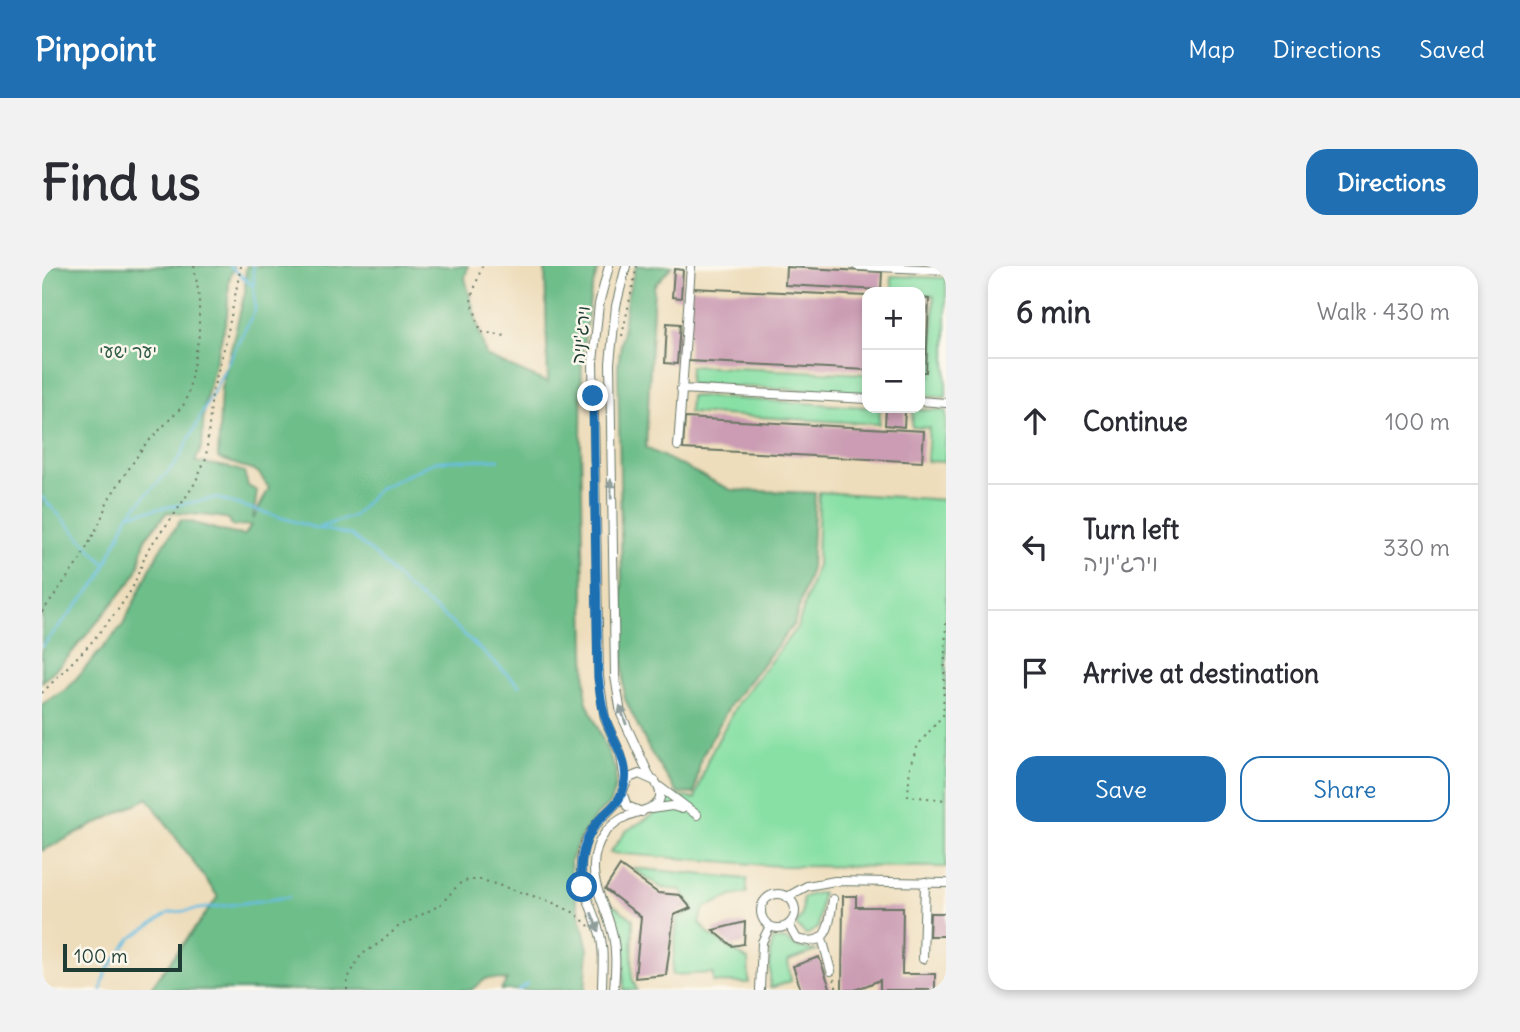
<!DOCTYPE html>
<html lang="en">
<head>
<meta charset="utf-8">
<style>
	:root { --surface:#fff; --page:#f2f2f3; --text:#2b2b33; --muted:#7c7c81; --line:#e1e1e2; --accent:#1f6fb2 }
	body { margin:0; font-family:Delius,"Playpen Sans Hebrew",sans-serif; background:var(--page); color:var(--text) }
	.controls { position:absolute; right:21px; top:21px; display:grid; overflow:hidden; border-radius:14px; box-shadow:0 4px 10px #0003 }
	.controls button { width:63px; height:63px; display:grid; place-items:center; padding:0; border:0; border-bottom:2px solid var(--line); background:var(--surface); color:var(--text); font:35px sans-serif }
	.scale { position:absolute; left:21px; bottom:18px; width:119px; box-sizing:border-box; padding-left:7px; border:4px solid #1f3d34; border-top:0; font-size:19px; line-height:24px; white-space:nowrap; color:#1f3d34; -webkit-text-stroke:5px #fbf7ec; paint-order:stroke }
	.stop { position:absolute; width:21px; height:21px; margin:-16px; border:5px solid #1f6fb2; border-radius:50%; background:#fff }
	.stop.end { background:#1f6fb2; border-color:#fff; box-shadow:0 2px 7px #0008 }
	.list { margin:0; padding:0; list-style:none }
	h2 { display:flex; justify-content:space-between; align-items:center; height:91px; margin:0; padding:0 28px; font-size:30px }
	h2 small { font-size:23px; font-weight:400; color:var(--muted) }
	.list li { display:grid; grid-template-columns:46px 1fr auto; gap:21px; align-items:center; box-sizing:border-box; height:126px; padding:0 28px; border-top:2px solid var(--line) }
	.list b { display:block; font-size:26px; white-space:nowrap }
	.list p { margin:0; font-size:23px; white-space:nowrap; color:var(--muted) }
	.list em { font-size:23px; font-style:normal; color:var(--muted) }
	.actions { display:flex; gap:14px; padding:21px 28px }
	.actions a { flex:1; padding:16px 0; border:2px solid var(--accent); border-radius:21px; text-align:center; font-size:24px; color:var(--accent) }
	.actions .main { background:var(--accent); color:#fff }
	.icon { flex:none; width:38px; height:38px; fill:none; stroke:currentColor; stroke-width:2; stroke-linecap:round; stroke-linejoin:round }
	.map { position:relative; flex:none; width:904px; height:724px; overflow:hidden; border-radius:21px }
	header { display:flex; align-items:center; gap:42px; box-sizing:border-box; height:98px; padding:0 35px; background:var(--accent); color:#fff }
	header strong { font-size:33px }
	nav { display:flex; gap:38px; margin-inline-start:auto; font-size:24px }
	.intro { display:flex; align-items:center; justify-content:space-between; box-sizing:border-box; height:168px; padding:0 42px }
	h1 { margin:0; font-size:49px }
	.button { padding:18px 32px; border-radius:21px; background:var(--accent); color:#fff; font-size:24px; font-weight:700 }
	main { display:flex; gap:42px; padding:0 42px }
	aside { flex:1; background:var(--surface); border-radius:21px; box-shadow:0 4px 10px #0003 }
	.map>svg:first-child { display:block }
</style>
</head>
<body>
<header>
<strong>Pinpoint</strong>
<nav><a>Map</a><a>Directions</a><a>Saved</a></nav>
</header>
<div class="intro"><h1>Find us</h1><a class="button">Directions</a></div>
<main>
<div class="map">
<svg width="904" height="724" viewBox="0 0 904 724">
	<rect width="100%" height="100%" fill="#fbf7ec"/>
	<filter id="ink" filterUnits="userSpaceOnUse"><feTurbulence type="fractalNoise" baseFrequency=".0143" numOctaves="2"/><feDisplacementMap in="SourceGraphic" scale="14" xChannelSelector="R" yChannelSelector="G"/><feConvolveMatrix kernelMatrix="1 2 1 2 8 2 1 2 1" color-interpolation-filters="sRGB"/></filter>
	<filter id="wash" filterUnits="userSpaceOnUse"><feTurbulence type="fractalNoise" baseFrequency=".00686" numOctaves="4" result="noise"/><feDisplacementMap in="SourceGraphic" scale="28" xChannelSelector="R" yChannelSelector="G"/><feGaussianBlur stdDeviation="1.57" result="paint"/><feColorMatrix in="noise" values="0 0 0 0 0 0 0 0 0 0 0 0 0 0 0 0 0 1.4 0 .05"/><feComposite in="paint" operator="in"/></filter>
	<g filter="url(#wash)">
		<rect width="100%" height="100%" fill="#edb"/>
		<path fill="#88e0a5" stroke="#548e6c" stroke-width="2" d="M849,10L904,12V131L878,130V110H889L892,30L878,29V26H851Z
			M648,100L825,108V127L647,118Z
			M648,130L838,142L837,158L647,147Z
			M871,143L904,145L903,196L885,195L887,162L870,161Z
			M777,226L904,234V601L737,600L568,587L584,565L611,549L628,529L653,533L666,493L695,438L756,360L775,299Z
			M590,602L705,613V627L690,630L662,642L657,656L667,668L706,694L707,717L671,716V707L630,709L635,653L652,644L639,624L620,622Z
			M780,627L776,662L764,669L754,659L760,649L761,632L770,628Z
			M566,635L591,653L590,712L595,724H582L580,669Z
			M742,673L755,681L774,685L746,695L749,715L728,722V687L731,674Z"/>
		<path fill="#6ebe8a" stroke="#467e5f" stroke-width="2" d="M0,0H192L187,14L185,50L162,141L160,180L153,196L186,201L202,206L206,220L215,225L211,254L227,222L216,206L176,192L179,123L203,26L204,0H426L423,12L444,90L506,117L503,0H557L549,26L540,89L539,177L544,434L574,505L573,522L568,537L553,551L537,574L528,595L530,617L546,683L543,724H459L465,714L445,712L429,724H107L176,631L106,532L0,585V438L25,423L81,359L117,285L139,254C162,258 180,268 203,269L209,259L190,260L187,253C167,248 146,249 125,246L103,273L97,300L91,313L26,391L0,416Z
			M594,0H630L612,20L604,182L689,224L773,227L769,302L752,358L688,439L659,492L652,528L635,527L608,485L582,431L576,101L585,31Z"/>
		<g fill="none" stroke-linecap="round" stroke-linejoin="round">
			<path stroke="#67bee4" stroke-width="2.5" d="M188,0L212,21
				M0,231L64,299
				M87,248L174,232L274,262L309,269L337,292L365,322L403,351L478,420
				M275,262L312,250L336,223L394,195L457,193
				M0,380L57,314L87,248L136,195L213,44L211,0
				M59,724L64,706L88,673L127,647L247,631
				M477,724L485,718"/>
		</g>
		<g id="blocks">
			<path fill="#cb9cb3" d="M744,1L840,6L839,24L743,19Z
				M632,3L641,4L639,32L630,31Z
				M649,22L825,30V104L646,95Z
				M878,32L887,33L884,106H878Z
				M625,57L638,58L635,98L623,97Z
				M844,143L863,145L862,161L843,159Z
				M643,152L882,165L880,196L641,183Z
				M578,600L616,627L638,629L649,642L632,649L624,709L593,712L599,651L563,623Z
				M801,630H814V641H861L860,708H893V724H838V714L813,724H800Z
				M888,647H904V670H887Z
				M703,656L702,678L690,680L671,664Z
				M777,691L789,724H759L751,700Z"/>
		</g>
	</g>
	<g filter="url(#ink)">
		<use href="#blocks" fill-opacity="0" stroke="#677563" stroke-width="2"/>
		<g fill="none" stroke-linecap="round" stroke-linejoin="round">
			<defs>
				<path id="minor" d="M567,0L557,38L551,96L557,411L563,453L579,489L583,516
					M584,0L574,40L568,97L573,410L579,448L608,511
					M815,0L904,4
					M639,123L825,133
					M878,135L904,137
					M636,180L649,0
					M615,519L655,549
					M609,543L630,540L640,543
					M719 645a17 17 0 1 1 34 0a17 17 0 1 1-34 0Z
					M745,631L765,620L793,615L904,617
					M747,659L755,673C788,682 787,658 791,633
					M780,672L789,705
					M881,693L883,616
					M560,724C560,704 563,684 557,665C548,634 531,611 543,577C550,558 568,546 580,531
					M572,724C573,706 575,688 571,670C565,639 544,615 555,582C559,569 570,557 583,551C598,543 631,544 613,515L597,508L587,512L580,526L585,540L600,546
					M718,724L720,676L728,660"/>
			</defs>
			<use href="#minor" stroke="#677563" stroke-width="10"/>
			<path stroke="#677563" stroke-width="2" stroke-dasharray="2 5" stroke-linecap="butt" d="M440,0L429,33L439,66L464,70
				M580,70L595,0
				M0,346L38,294L58,256L66,234L102,180L141,140L146,128L157,69V30L152,0
				M904,357L901,449L876,479L868,499L866,530L904,534
				M0,427L48,378L75,345L90,323L106,283L132,249L153,217L164,192L170,127L184,75L199,0
				M792,713L795,724
				M305,724V714L319,689L339,676L356,661L398,639L417,618L426,614H440L507,635L533,647L547,660"/>
			<use href="#minor" stroke="#fff" stroke-width="8"/>
		</g>
		<defs><path id="oneway-solid" d="M-6-.8H1V-3.2L6.5 0L1 3.2V.8H-6Z" transform="scale(1.75)"/></defs>
		<g fill="#8f9e9a">
			<use href="#oneway-solid" transform="translate(569 223) rotate(-91)"/>
			<use href="#oneway-solid" transform="translate(581 449) rotate(-109)"/>
			<use href="#oneway-solid" transform="translate(553 656) rotate(69)"/>
		</g>
	</g>
	<g fill="none" stroke-linecap="round" stroke-linejoin="round" filter="url(#ink)">
		<path stroke="#1f6fb2" stroke-width="9" d="M540,621C537,599 540,578 553,559C567,541 578,541 583,516C587,495 570,473 564,454C559,440 558,425 556,411L551,130"/>
	</g>
	<g text-anchor="middle" stroke-width="5" stroke-linejoin="round" paint-order="stroke">
		<g font-size="18" fill="#1f3d34" stroke="#fbf7ec">
			<text transform="translate(539 69) rotate(-84)" y="6">וירג'יניה</text>
		</g>
		<g font-size="18" fill="#345e4b" stroke="#fbf7ec">
			<text x="86" y="92">יער ישעי</text>
		</g>
	</g>
</svg>
<div class="controls">
<button>+</button>
<button>−</button>
</div>
<div class="scale">100 m</div>
<div class="stop" style="left:540px;top:621px"></div>
<div class="stop end" style="left:551px;top:130px"></div>
</div>
<aside>
<h2>6 min<small>Walk · 430 m</small></h2>
<ul class="list">
<li><svg class="icon" aria-label="ahead" viewBox="0 0 24 24"><path d="M12 20V5M6 11l6-6 6 6"/></svg><div><b>Continue</b></div><em>100 m</em></li>
<li><svg class="icon" aria-label="left" viewBox="0 0 24 24"><path d="M17 20v-9H6M10 6l-5 5 5 5"/></svg><div><b>Turn left</b><p>וירג'יניה</p></div><em>330 m</em></li>
<li><svg class="icon" aria-label="arrive" viewBox="0 0 24 24"><path d="M6 21V4h12l-3 4 3 4H6"/></svg><div><b>Arrive at destination</b></div></li>
</ul>
<div class="actions"><a class="main">Save</a><a>Share</a></div>
</aside>
</main>
</body>
</html>
